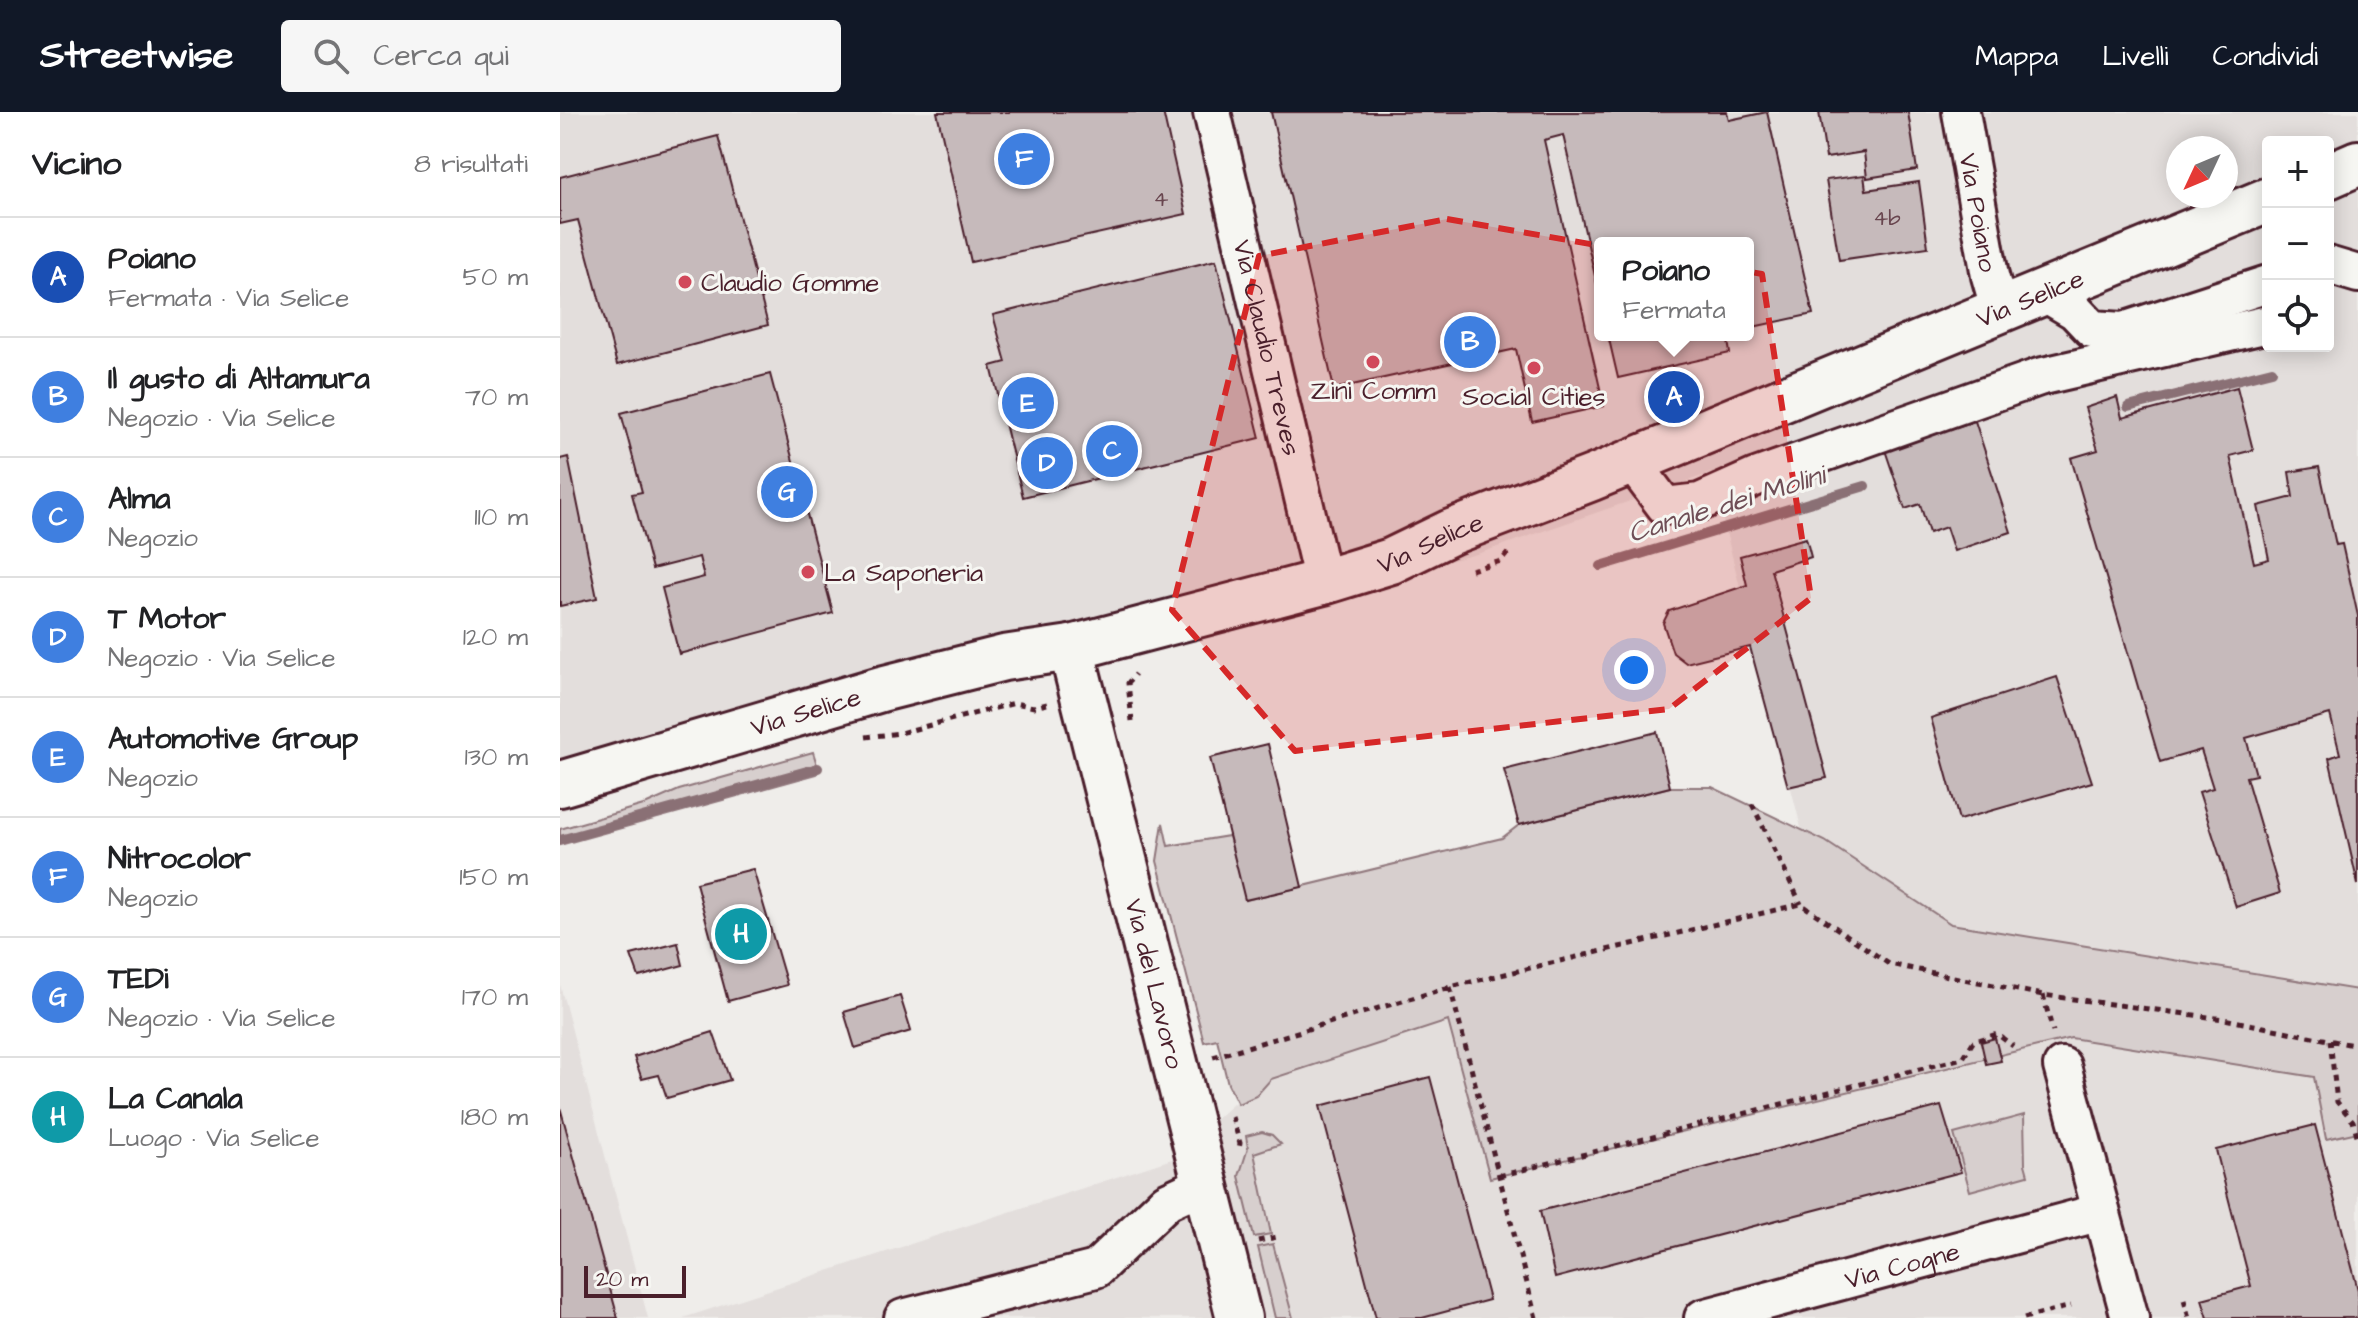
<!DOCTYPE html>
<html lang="it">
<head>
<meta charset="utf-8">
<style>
	:root { --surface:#fff; --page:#f6f6f6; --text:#202124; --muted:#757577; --line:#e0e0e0; --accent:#111827 }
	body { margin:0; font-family:"Architects Daughter",sans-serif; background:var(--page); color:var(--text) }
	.controls { position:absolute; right:24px; top:24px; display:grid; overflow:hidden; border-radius:8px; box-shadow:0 4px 20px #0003 }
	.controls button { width:72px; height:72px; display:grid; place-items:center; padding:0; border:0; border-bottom:2px solid var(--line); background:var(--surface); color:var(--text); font:40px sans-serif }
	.compass { position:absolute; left:1606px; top:24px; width:72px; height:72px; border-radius:50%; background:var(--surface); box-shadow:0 4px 20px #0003; rotate:226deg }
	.scale { position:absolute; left:24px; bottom:20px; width:102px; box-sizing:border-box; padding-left:8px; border:4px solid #4a1f2b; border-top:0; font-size:22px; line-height:28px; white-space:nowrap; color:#4a1f2b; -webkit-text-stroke:6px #f6f6f2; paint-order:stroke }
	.you { position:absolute; left:1074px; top:558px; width:28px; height:28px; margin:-20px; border:6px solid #fff; border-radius:50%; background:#1a73e8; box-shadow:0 0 0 12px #1a73e833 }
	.badge { display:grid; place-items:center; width:52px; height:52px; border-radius:50%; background:var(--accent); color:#fff; font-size:26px; font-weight:700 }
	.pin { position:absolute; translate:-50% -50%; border:4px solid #fff; box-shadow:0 2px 8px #0006 }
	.popup { position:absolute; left:1034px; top:125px; width:160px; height:104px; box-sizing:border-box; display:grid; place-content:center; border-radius:8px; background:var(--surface); filter:drop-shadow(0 2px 6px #0005); font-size:26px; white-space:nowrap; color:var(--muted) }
	.popup b { font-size:30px; color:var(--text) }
	.popup::after { content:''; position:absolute; left:50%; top:100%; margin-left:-16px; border:16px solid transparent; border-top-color:var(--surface) }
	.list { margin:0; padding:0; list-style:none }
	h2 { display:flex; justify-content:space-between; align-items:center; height:104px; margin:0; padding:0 32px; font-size:34px }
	h2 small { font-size:26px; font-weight:400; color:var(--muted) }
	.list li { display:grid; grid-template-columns:52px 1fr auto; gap:24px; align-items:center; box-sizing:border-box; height:120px; padding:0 32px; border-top:2px solid var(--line) }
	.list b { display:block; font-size:30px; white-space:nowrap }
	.list p { margin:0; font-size:26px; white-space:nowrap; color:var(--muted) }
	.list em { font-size:26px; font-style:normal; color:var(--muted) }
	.icon { flex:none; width:44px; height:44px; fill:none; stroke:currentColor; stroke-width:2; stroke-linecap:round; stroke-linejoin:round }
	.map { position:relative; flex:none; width:1798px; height:1206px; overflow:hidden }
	header { display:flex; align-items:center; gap:48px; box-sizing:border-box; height:112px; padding:0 40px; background:var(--accent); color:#fff }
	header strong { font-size:38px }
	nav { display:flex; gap:44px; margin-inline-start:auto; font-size:28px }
	.search { width:560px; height:72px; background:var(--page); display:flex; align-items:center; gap:20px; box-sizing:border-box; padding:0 28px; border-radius:8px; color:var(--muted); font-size:30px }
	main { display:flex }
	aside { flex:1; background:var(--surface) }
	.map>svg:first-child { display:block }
</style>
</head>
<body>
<header>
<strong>Streetwise</strong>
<div class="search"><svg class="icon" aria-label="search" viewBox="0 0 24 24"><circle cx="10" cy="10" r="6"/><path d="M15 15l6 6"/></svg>Cerca qui</div>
<nav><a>Mappa</a><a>Livelli</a><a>Condividi</a></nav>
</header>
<main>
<aside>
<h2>Vicino<small>8 risultati</small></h2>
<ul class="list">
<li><span class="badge" style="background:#1a4fb4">A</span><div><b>Poiano</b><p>Fermata · Via Selice</p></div><em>50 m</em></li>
<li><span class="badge" style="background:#3f7fe0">B</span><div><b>Il gusto di Altamura</b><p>Negozio · Via Selice</p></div><em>70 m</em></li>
<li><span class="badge" style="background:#3f7fe0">C</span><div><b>Alma</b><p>Negozio</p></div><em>110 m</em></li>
<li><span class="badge" style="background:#3f7fe0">D</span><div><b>T Motor</b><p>Negozio · Via Selice</p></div><em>120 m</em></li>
<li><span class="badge" style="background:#3f7fe0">E</span><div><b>Automotive Group</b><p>Negozio</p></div><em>130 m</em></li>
<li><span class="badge" style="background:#3f7fe0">F</span><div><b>Nitrocolor</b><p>Negozio</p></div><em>150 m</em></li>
<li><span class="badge" style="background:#3f7fe0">G</span><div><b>TEDi</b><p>Negozio · Via Selice</p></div><em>170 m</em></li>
<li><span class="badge" style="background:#0f9aa8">H</span><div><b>La Canala</b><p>Luogo · Via Selice</p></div><em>180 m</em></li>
</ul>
</aside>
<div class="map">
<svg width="1798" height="1206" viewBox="0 0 1798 1206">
	<rect width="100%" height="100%" fill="#efedea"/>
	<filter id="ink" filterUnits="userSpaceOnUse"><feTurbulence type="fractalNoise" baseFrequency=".0125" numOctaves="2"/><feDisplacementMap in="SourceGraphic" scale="16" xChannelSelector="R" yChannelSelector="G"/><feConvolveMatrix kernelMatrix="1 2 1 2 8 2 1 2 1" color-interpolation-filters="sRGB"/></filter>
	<g filter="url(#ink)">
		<path fill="#e3dedc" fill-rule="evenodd" d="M0,0H1798V1206H123L612,1047L705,963L1251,755L1151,361L917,442L456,556L0,699ZM1708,30H1768V234H1708ZM1618,36H1666V84H1618ZM1040,131H1188V223H1040Z
			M0,873L88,1206H0Z"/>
		<path fill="#d7cfce" stroke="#90777c" stroke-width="2" d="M253,640L258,656L257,662L0,733V717L87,692L119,678Z
			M1110,675H1152L1265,729L1391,812L1798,878V1020L1766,1027L1754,965L1511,926L930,1066L888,909L711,967L696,984L678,992L668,972L657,927L644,930L597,749L603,711L608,734L669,724L686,788L942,726L959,713Z
			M1464,1003L1465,1052L1468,1063L1410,1079L1394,1022Z
			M702,1020L712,1023L721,1032L694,1041L711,1122L694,1125L679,1064L688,1036L686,1024Z
			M713,1132L733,1206H715L698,1135Z"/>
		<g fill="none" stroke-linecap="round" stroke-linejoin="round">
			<path stroke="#8a6f74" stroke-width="10" d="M1568,295L1712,259
				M1041,454L1305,374
				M0,728L258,656"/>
		</g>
		<path fill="#c6babb" stroke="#4a1f2b" stroke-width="2" d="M377,0H603L626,102L411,150Z
			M711,0H1167L1169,8L1207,0L1253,202L1188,216V131H1040V186L1003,23L984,28L1044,294L972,310L956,237L774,277Z
			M1259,0H1348L1357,58L1307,66L1304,40L1266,46Z
			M158,24L208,213L57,253L18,108L0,112V65Z
			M1304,63L1306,78L1359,70L1368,135L1279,148L1266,68Z
			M656,148L700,326L463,385L431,254L446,250L433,203Z
			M1048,223H1167L1170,241L1058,266Z
			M210,262L273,501L119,542L102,476L144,465L139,445L92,457L72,382L82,380L61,301Z
			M1677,275L1693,338L1670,344L1694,451L1709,447L1698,394L1733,385L1729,360L1759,355L1776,433L1782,432L1798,504V773L1769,646L1780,642L1770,602L1686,626L1696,663L1686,665L1720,781L1676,795L1639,680L1653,676L1641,638L1600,650L1511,346L1538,338L1525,296L1557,285L1562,306Z
			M1415,309L1451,420L1394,439L1386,415L1369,421L1360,392L1345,397L1325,338Z
			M8,345L37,486L0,494V347Z
			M1246,426L1251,445L1211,458L1267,666L1228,675L1190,535L1126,551L1113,541L1103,511L1109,499L1187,473L1180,444Z
			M1497,565L1532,670L1399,708L1371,606Z
			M1097,620L1110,675L959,713L944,658Z
			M708,632L742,775L685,788L650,646Z
			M193,757L227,873L168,889L136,771Z
			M118,831L123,853L79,865L71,843Z
			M340,884L351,919L295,936L284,900Z
			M153,920L170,968L107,986L99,963L82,967L74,945Z
			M1435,926L1441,949L1426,952L1421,930Z
			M870,965L929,1188L862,1206H816L760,994Z
			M1381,994L1401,1060L995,1166L980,1099Z
			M0,995L58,1206H0Z
			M1755,1013L1798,1178V1206H1648L1642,1187L1691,1174L1656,1038Z"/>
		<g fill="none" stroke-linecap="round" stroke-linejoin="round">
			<defs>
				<g id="minor">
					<path id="s1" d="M652,0L763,470"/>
					<path id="s2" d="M1401,0L1430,164L1440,199"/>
					<path d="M1768,153L1798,162"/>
					<path d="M1483,180L1515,199L1532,217L1563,219L1708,172"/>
					<path d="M1072,350L1105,394L1140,390L1196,365L1479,265L1708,212"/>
					<path d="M1502,954L1570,1206"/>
					<path d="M343,1206L536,1157L607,1089L644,1072"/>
					<path id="s3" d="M1143,1206L1541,1100"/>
				</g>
				<g id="major">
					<path d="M1768,64L1798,51"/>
					<path id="s4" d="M511,536L679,1206"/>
					<path id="s5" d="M0,672L321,577L444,546L511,536L763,470L831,449L891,420L1032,366L1708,88"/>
				</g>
			</defs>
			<use href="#minor" stroke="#4a1f2b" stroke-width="42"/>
			<use href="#major" stroke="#4a1f2b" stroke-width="50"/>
			<path stroke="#4a1f2b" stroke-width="5" stroke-dasharray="6 6" stroke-linecap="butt" d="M911,458L941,449L948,441
				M572,609L568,571L575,562
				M306,625L340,621L455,591L474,595L487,592
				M1192,692L1241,792
				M890,875L976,1206
				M1483,883L1493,920
				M1770,928L1777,990L1793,1009L1798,1027
				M653,945L890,875L1241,792L1329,852L1483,883L1664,907L1798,934
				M672,1005L680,1031L679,1037
				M939,1064L1403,946L1413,930L1437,922L1453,934
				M698,1129L717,1125
				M1624,1187L1629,1206
				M1464,1206L1511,1194"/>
			<use href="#minor" stroke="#f6f6f2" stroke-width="36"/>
			<use href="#major" stroke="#f6f6f2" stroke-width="44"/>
		</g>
	</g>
	<path fill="#d62828" fill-opacity="0.2" stroke="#d62828" stroke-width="6" stroke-dasharray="16 10" stroke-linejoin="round" d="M887,107L1202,162L1251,486L1109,597L735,639L612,498L699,144Z"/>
	<g fill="#d1495b" stroke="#f6f6f2" stroke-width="3">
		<circle cx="125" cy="170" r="8"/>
		<circle cx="813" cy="250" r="8"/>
		<circle cx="974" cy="256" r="8"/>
		<circle cx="248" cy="460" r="8"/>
	</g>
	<g text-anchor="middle" stroke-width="6" stroke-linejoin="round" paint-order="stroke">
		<g font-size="22" fill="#69464f">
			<text x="601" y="94">4</text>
			<text x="1327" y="113">4b</text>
		</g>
		<g font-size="26" fill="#4a1f2b" stroke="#f6f6f2">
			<text dy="9" stroke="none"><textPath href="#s2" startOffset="102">Via Poiano</textPath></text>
			<text dy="9" stroke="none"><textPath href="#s5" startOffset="1552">Via Selice</textPath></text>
			<text dy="9" stroke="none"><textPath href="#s1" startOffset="242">Via Claudio Treves</textPath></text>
			<text dy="9" stroke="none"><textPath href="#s5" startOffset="904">Via Selice</textPath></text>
			<text dy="9" stroke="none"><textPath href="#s5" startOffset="256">Via Selice</textPath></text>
			<text dy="9" stroke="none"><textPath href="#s4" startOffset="346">Via del Lavoro</textPath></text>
			<text dy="9" stroke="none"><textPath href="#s3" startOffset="206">Via Cogne</textPath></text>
		</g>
		<g font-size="26" fill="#4a1f2b" stroke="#f6f6f2" text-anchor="start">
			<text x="141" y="179">Claudio Gomme</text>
			<text x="813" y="287" text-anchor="middle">Zini Comm</text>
			<text x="974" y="293" text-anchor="middle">Social Cities</text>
			<text x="264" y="469">La Saponeria</text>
		</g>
		<g font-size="28" font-style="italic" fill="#6f4e56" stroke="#f6f6f2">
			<text transform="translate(1166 391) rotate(-17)" y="10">Canale dei Molini</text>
		</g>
	</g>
</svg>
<div class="controls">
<button>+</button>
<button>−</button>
<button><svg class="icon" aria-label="locate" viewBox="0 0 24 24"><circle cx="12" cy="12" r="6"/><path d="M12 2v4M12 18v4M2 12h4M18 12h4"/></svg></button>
</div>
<svg class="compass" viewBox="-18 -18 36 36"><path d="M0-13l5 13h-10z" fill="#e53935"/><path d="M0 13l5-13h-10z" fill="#757577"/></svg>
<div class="scale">20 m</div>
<div class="you"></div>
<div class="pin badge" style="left:1114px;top:285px;background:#1a4fb4">A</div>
<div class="popup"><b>Poiano</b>Fermata</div>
<div class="pin badge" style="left:910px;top:230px;background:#3f7fe0">B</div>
<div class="pin badge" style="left:552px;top:339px;background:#3f7fe0">C</div>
<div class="pin badge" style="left:487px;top:351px;background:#3f7fe0">D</div>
<div class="pin badge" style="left:468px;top:291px;background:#3f7fe0">E</div>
<div class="pin badge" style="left:464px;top:47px;background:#3f7fe0">F</div>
<div class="pin badge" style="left:227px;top:380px;background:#3f7fe0">G</div>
<div class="pin badge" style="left:181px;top:822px;background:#0f9aa8">H</div>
</div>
</main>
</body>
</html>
